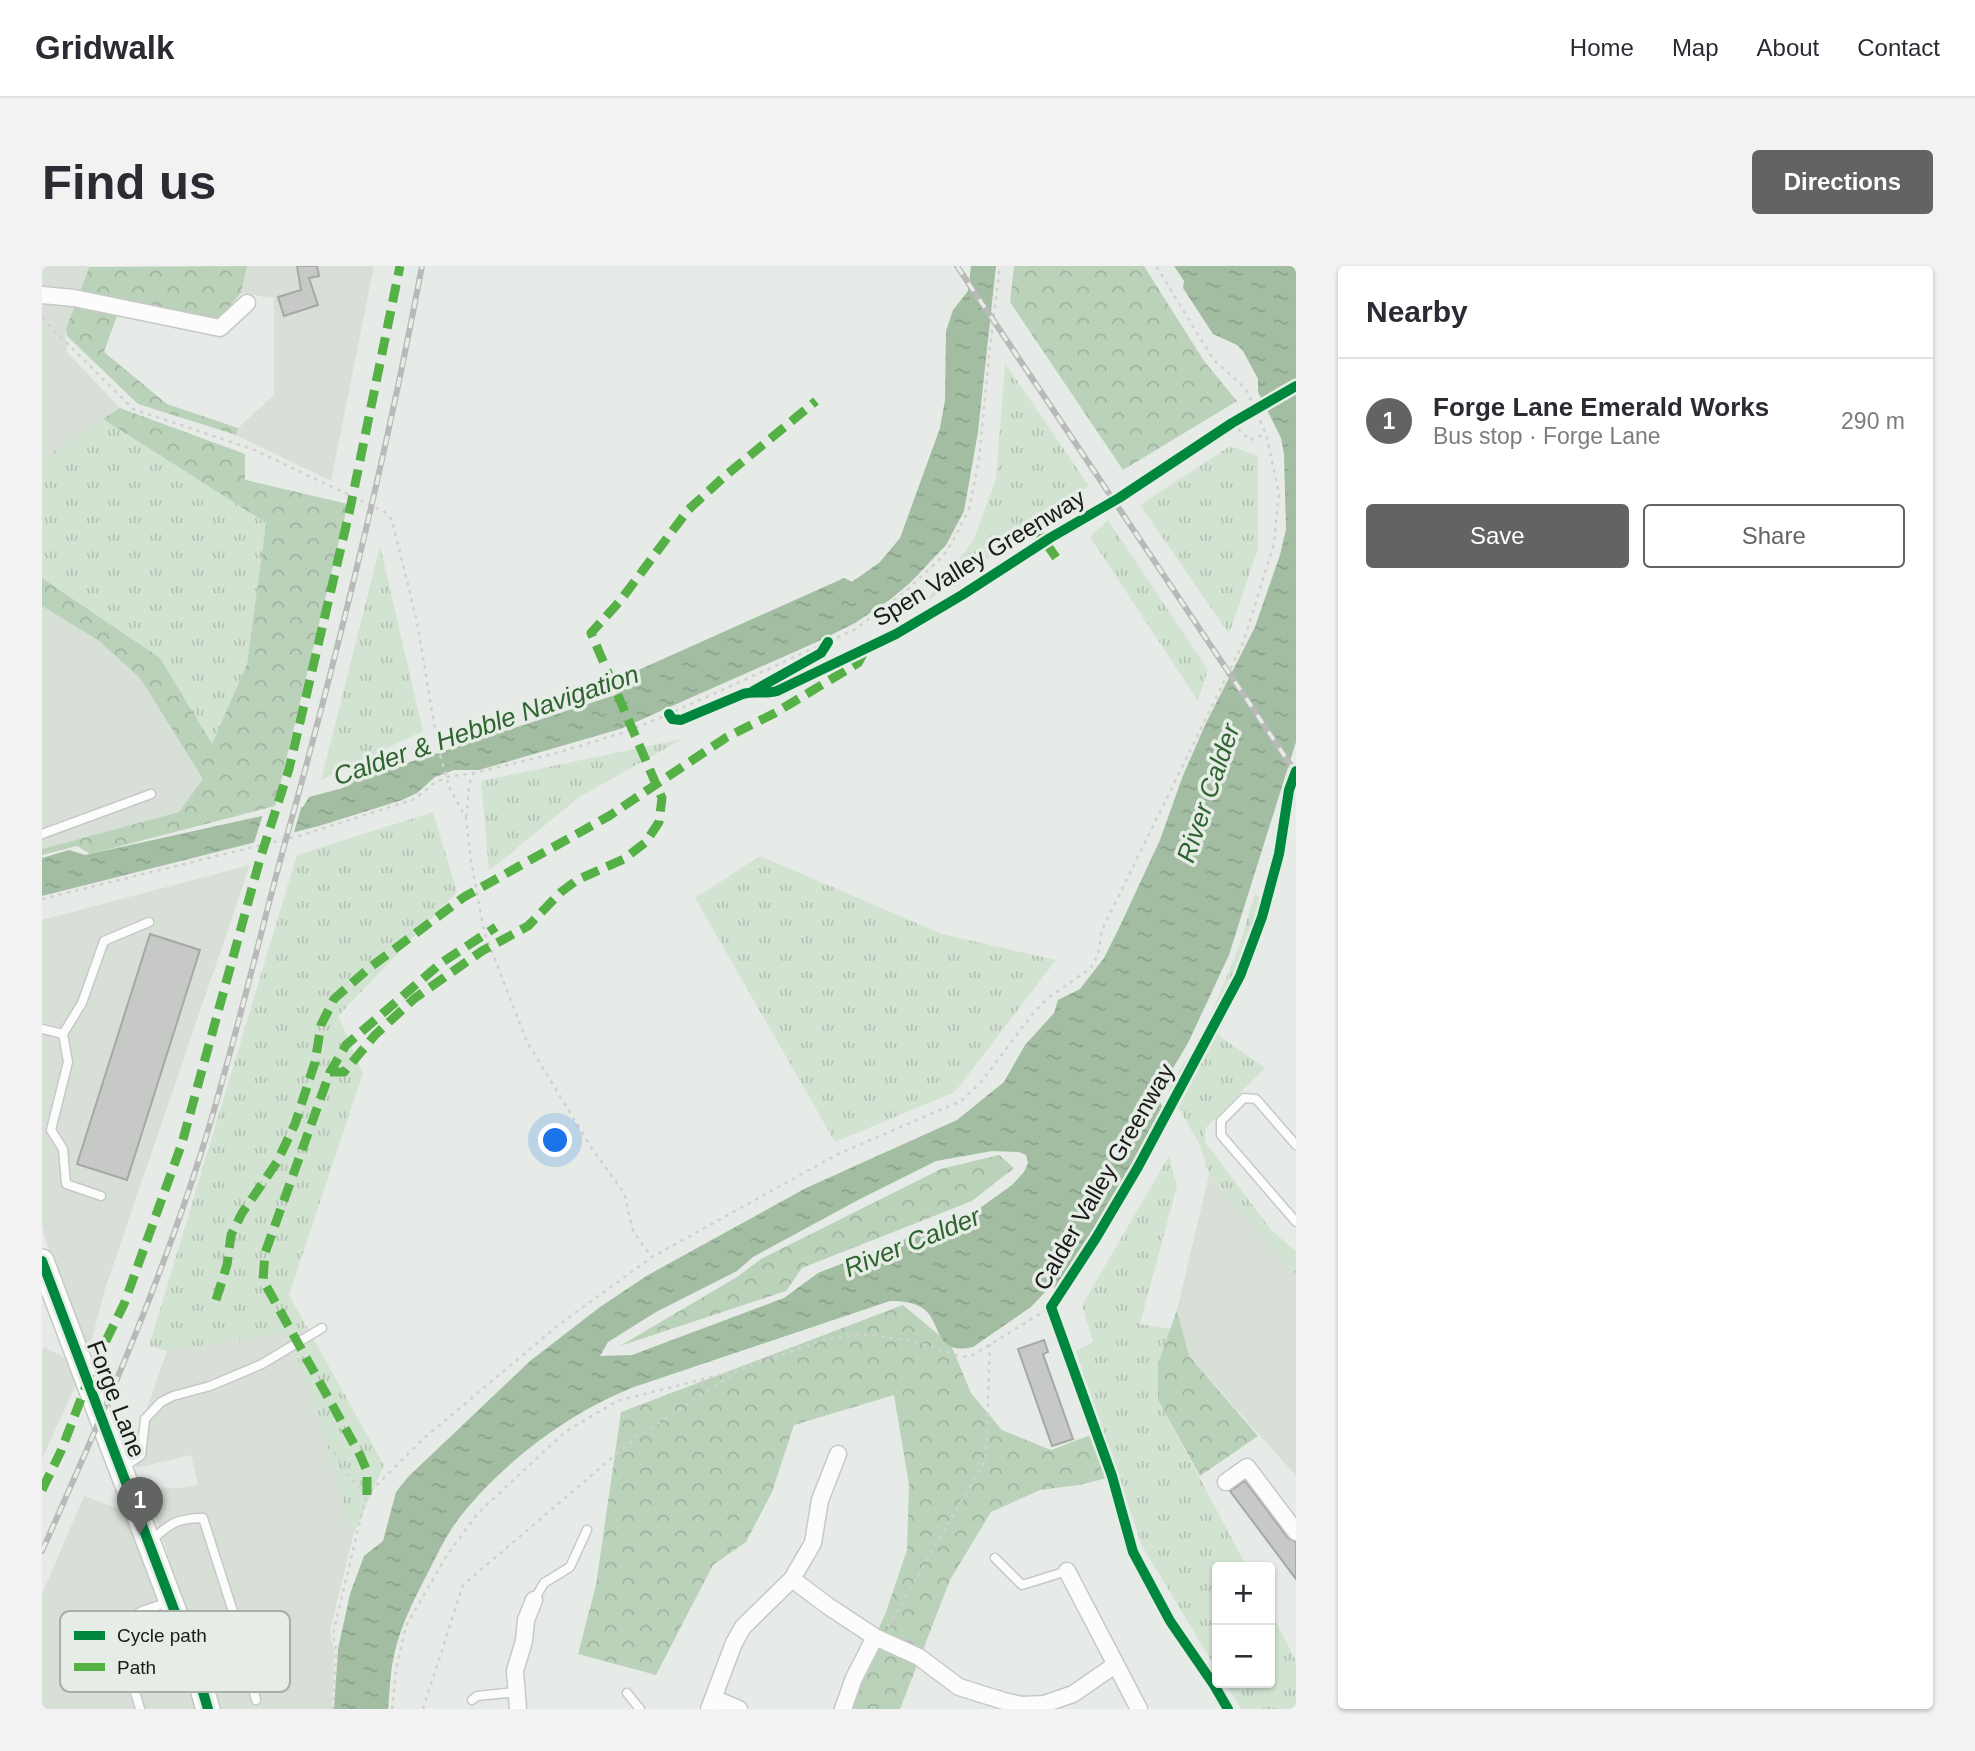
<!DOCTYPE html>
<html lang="en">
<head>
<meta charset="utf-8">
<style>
	:root { --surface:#fff; --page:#f2f2f3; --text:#2b2b33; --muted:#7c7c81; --line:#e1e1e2; --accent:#626462 }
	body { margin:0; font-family:Helvetica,sans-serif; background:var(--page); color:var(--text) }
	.controls { position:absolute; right:21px; bottom:21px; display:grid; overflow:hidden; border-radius:7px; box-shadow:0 2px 5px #0004 }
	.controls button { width:63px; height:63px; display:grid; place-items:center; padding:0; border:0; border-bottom:2px solid var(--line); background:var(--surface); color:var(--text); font:35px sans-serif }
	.you { position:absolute; left:514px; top:875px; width:24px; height:24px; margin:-18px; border:5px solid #fff; border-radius:50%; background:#1a73e8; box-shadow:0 0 0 10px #1a73e833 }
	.badge { display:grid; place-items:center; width:46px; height:46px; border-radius:50%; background:var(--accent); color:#fff; font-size:23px; font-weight:700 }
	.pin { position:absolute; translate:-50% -58px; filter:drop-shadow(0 2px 4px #0008) }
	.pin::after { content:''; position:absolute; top:37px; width:24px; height:21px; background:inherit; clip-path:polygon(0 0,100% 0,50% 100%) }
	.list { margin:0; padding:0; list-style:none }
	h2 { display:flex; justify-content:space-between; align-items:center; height:91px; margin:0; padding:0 28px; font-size:30px }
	h2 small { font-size:23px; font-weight:400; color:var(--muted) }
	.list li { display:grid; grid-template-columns:46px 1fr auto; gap:21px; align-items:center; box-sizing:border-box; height:126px; padding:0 28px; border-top:2px solid var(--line) }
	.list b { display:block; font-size:26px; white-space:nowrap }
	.list p { margin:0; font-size:23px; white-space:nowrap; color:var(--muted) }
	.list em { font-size:23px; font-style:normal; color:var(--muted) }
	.actions { display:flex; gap:14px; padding:21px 28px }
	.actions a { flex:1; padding:16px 0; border:2px solid var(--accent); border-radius:7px; text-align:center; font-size:24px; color:var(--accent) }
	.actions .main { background:var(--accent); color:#fff }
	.map { position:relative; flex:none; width:1254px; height:1443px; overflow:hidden; border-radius:7px }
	header { display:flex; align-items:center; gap:42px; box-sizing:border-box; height:98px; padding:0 35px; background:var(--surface); border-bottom:2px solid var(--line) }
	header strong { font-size:33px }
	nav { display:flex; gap:38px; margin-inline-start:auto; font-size:24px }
	.intro { display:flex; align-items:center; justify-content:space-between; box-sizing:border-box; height:168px; padding:0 42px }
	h1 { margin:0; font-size:49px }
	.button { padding:18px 32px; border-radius:7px; background:var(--accent); color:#fff; font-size:24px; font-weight:700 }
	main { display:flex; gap:42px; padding:0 42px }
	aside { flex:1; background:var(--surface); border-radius:7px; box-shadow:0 2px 5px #0004 }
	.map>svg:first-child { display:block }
</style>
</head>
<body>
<header>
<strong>Gridwalk</strong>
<nav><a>Home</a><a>Map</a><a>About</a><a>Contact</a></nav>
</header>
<div class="intro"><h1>Find us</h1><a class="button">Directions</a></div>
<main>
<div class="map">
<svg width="1254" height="1443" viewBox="0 0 1254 1443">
	<defs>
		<pattern id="grass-tufts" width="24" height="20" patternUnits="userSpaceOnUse" patternTransform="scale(1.75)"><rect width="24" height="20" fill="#d3e3d2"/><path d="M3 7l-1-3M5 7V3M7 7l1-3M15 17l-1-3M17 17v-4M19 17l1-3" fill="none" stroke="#b5c2b4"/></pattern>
		<pattern id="forest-crowns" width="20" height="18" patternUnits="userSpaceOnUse" patternTransform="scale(1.75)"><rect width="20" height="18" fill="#bbd2ba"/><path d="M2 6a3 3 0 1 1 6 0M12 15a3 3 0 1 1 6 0" fill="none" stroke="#a0b49f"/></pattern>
		<pattern id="water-ripples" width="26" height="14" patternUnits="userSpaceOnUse" patternTransform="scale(1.75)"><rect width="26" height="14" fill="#a2bda1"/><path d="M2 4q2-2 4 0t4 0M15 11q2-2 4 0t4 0" fill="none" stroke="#8ba28a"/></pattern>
	</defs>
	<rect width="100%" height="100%" fill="#e7ebe7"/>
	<path fill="#d7dfd7" d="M0,0H47L24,63L25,86L78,142L0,193Z
		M205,0H332L289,215L194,169L196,162L232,129V32L199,27Z
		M0,340L57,375L98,412L162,513L137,546L0,583Z
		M208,599L63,1023L45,1092L12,1007L0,959V654Z
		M1167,909L1254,1009V1210L1147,1090L1135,1044Z
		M244,1067L268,1121L311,1270L288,1365L292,1386L290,1443H175L104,1221L138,1222L156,1219L149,1189L95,1202L89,1188L125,1085Z
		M2,1081L28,1095L36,1114L0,1193V1085Z
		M42,1230L91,1248L149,1424L153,1443H0V1328Z"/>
	<path fill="url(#grass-tufts)" d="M963,97L1047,220L883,337L931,275L954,213Z
		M61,153L224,257L205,398L170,479L118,392L0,312V193Z
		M1188,180L1216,190V283L1187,368L1098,239Z
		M1066,254L1166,404L1156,435L1048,271Z
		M338,280L381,465L279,514Z
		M640,473L536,532L447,605L439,515Z
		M391,546L415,626L296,750L321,807L247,1029L342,1199L311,1270L268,1121L244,1067L125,1085L107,1080L255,589Z
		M718,590L900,668L1014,694L913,826L793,876L653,632Z
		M1213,628L1230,643L1212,693L1176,769L1223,802L1163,863V876L1230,965L1254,985V1009L1167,909L1158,879L1125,822L1159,772L1195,686Z
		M1127,890L1135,920L1098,1058L1129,1063L1116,1097V1134L1205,1301H1175V1404L1100,1280L1034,1085L1051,1076L1040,1039Z
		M1228,1344L1254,1395V1443H1199L1183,1417H1228Z"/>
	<path fill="url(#forest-crowns)" d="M205,0L199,27L176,54L38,25L47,1Z
		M972,0H1102L1162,95L1195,135L1081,204L968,36Z
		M33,39L76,47L62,86L125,138L196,162L194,169L96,138L25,70L24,63Z
		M78,142L203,188V214L306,238L233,540L48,588L35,580L0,589V583L137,546L161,513L98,412L57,375L0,340V312L118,392L170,478L205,398L224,257L61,153Z
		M957,889L972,902L930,935L760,1002L744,1025L578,1080L695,1011L719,993L899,903Z
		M861,1039L909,1079L929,1127L960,1164L1009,1184L1054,1167L1069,1211L1037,1219L998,1224L949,1246L908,1314L858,1443H801L844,1346L865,1284L867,1219L852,1129L752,1159L730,1226L704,1276L671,1299L614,1409L536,1388L554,1319L579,1146Z
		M1135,1044L1147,1090L1216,1170L1158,1210L1116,1134V1097Z"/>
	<path fill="url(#water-ripples)" fill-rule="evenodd" d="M929,0H954L936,166L922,245L904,279L869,316L849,333L813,357L777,375L578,463L437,504H412L393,511L375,527L360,534L277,560L0,630V592L27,584L43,589L261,541L267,531L301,522L304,517L573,429L589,418L592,406L802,312L810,316L838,296L858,272L898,162L903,134L904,65L911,44L926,25Z
		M1132,0H1254V476L1187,689L1146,777L1118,824L1117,834L1123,846L1017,1021L1007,1022L989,1041L931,1081C892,1090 900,1057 882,1043C872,1036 860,1035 848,1035L592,1121C528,1146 461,1196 418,1251C403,1270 393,1294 381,1316C370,1338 359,1360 353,1385C348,1404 348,1424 346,1443H292L296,1383L308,1328L322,1290L341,1275L354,1226L366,1211L488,1095L558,1041L606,1009L764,922L915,854L962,816L983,779L1012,747L1016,734L1038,723L1062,692L1077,662L1118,574L1140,512L1163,459L1213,361L1238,289L1244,263L1242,188L1239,172L1216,126V113L1201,85L1195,79L1171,68L1141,22L1142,15ZM950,885L977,886L984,889L986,897L982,906L970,919L938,942L919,951L776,1007L742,1032L590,1089L558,1090L566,1076L614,1046L695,1005L711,991L818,933L894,895Z"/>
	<path fill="#e7ebe7" d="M261,535L251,570L211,580L222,545L259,538Z"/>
	<path fill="#c7c9c7" stroke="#a6a8a6" stroke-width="2" d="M255,0H275L277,10L267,12L276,39L242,50L236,31L259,24Z
		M108,668L158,684L85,914L35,898Z
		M1002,1074L1006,1086L1001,1088L1031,1173L1010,1180L976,1083Z
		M1203,1215L1246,1272L1254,1276V1313L1188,1225Z"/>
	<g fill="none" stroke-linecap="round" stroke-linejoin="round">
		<defs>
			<path id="lane" d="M0,568L109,528
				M0,763L21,768L26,796L9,864L21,883L24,918L59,930
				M21,768L40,737L62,675L107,656
				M1254,879L1214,833L1202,832L1179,855V869L1254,956
				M81,1202L99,1189L103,1153L119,1136L131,1130L168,1120L220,1098L280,1062
				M109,1275C127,1258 135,1252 161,1252L195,1358L214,1434
				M953,1292L980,1319L1025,1305
				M492,1334L502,1317L528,1301L545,1264
				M585,1427L598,1443
				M430,1434L435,1430L474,1426
				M98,1443C90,1414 78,1383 85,1354L100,1345L127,1336"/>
			<path id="street" d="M0,29L32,32L178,62L205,37
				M1184,1216L1205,1201L1254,1266
				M1025,1305L1097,1443
				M750,1313L786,1340L833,1371L877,1391L917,1421L962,1435L980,1439L1002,1438L1031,1428L1073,1399
				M671,1432L697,1443
				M476,1443L473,1405L482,1375L484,1354L492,1334
				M667,1443L692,1377L701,1361L750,1313L771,1277L778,1234L796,1188
				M801,1443L812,1412L833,1371"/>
			<path id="secondary" d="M0,995L153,1399L166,1443"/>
		</defs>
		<use href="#lane" stroke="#c6c9c6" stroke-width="11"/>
		<use href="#street" stroke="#c6c9c6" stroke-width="19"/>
		<use href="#secondary" stroke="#c6c9c6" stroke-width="26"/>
		<path stroke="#d0d1d0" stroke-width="2.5" stroke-dasharray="3.5 5" stroke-linecap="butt" d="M0,52L91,143L210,183L343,246L350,254L375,356L396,481
			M1190,157L1208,174L1224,168
			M407,521L424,552L429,594L442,665L485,776L549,881L582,927L591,965L609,990
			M424,551C428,534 423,523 432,507
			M0,633L260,569L373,533L391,518L405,511L432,507L515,487L580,467L627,448L812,364L863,326L901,290L911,275L927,243L937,193L948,81L958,0
			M292,1186L310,1214L325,1229L381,1173L519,1057L610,991L796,888L919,835L940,815L992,746L1006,732L1049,702L1056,688L1060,664L1201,377L1232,278L1237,227L1224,168L1204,123L1171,93L1114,0
			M846,1361L944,1193L948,1077
			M291,1443L294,1385L291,1368L324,1230
			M350,1443L354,1404L364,1360L405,1289L436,1247L523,1166L575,1135L697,1104L784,1073L821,1068L871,1075L920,1091L931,1089L1009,1041
			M381,1443L421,1319L592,1173L694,1106"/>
		<use href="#lane" stroke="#fbfcfb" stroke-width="8"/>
		<use href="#street" stroke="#fbfcfb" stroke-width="16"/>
		<use href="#secondary" stroke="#fbfcfb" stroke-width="23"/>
		<defs>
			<path id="rail" d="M915,0L1254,507
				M0,1285C59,1153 117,1021 160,884C191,785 214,684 241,584C295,391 343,197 380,0"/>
		</defs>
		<use href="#rail" stroke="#b9bab8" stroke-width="6"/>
		<use href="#rail" stroke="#e6ece6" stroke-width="3.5" stroke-dasharray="10" stroke-linecap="butt"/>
		<path stroke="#d0d1d0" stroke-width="2.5" stroke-dasharray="3.5 5" stroke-linecap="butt" d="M396,481L407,521"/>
		<path stroke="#55b145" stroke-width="9" stroke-dasharray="18 9" stroke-linecap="butt" d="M988,255L1018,297
			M288,806H302L333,769L373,732L440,685L486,660L519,626L535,614L582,593L604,576L617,556L620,532L549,367L578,335L646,244L683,210L774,135
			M174,1034L185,999L189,969L200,947L235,896L253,858L273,796L279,759L292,733L326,703L422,631L567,550L685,471L733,447L816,397L821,388
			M0,1224L19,1185L52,1099L82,1038L140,877L218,593L247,503L308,243L358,0
			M325,1229V1205L318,1189L221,1014L223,987L288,806L304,779L399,697L454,661"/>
		<defs>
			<path id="cycleway" d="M711,425L779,387L786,376
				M627,448L630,453L639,454L701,428C713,424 722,429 735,425L854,368L920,329L1008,272L1077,232L1190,157L1254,120
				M0,995L153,1399L166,1443
				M1186,1443L1172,1419L1128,1355L1091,1286L1070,1210L1009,1041L1054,972L1096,901L1198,710L1220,651L1237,588L1247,524L1254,505"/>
		</defs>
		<use href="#cycleway" stroke="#e6ece6" stroke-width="15"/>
		<use href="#cycleway" stroke="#00873e" stroke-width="10"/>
	</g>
	<g text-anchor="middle" stroke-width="7" stroke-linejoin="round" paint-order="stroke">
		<g font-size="24" fill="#1b1c1a" stroke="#e6ece6">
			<text transform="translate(937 292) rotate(-31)" y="8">Spen Valley Greenway</text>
			<text transform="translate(1062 911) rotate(-60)" y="8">Calder Valley Greenway</text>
			<text transform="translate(74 1133) rotate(69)" y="8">Forge Lane</text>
		</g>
		<g font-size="26" font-style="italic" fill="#2f632f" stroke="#e6ece6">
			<text transform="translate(444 459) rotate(-19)" y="9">Calder &amp; Hebble Navigation</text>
			<text transform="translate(1166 527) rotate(-71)" y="9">River Calder</text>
			<text transform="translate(870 976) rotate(-22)" y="9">River Calder</text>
		</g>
	</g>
	<rect x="18" y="1345" width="230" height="81" rx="10" fill="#e6ece6" stroke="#a9aea9" stroke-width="2"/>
	<rect x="32" y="1365" width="31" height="9" fill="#00873e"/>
	<rect x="32" y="1397" width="31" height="8" fill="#55b145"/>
	<g font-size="19" fill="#1b1c1a">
		<text x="75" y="1376">Cycle path</text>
		<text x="75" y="1408">Path</text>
	</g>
</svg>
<div class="controls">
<button>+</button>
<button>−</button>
</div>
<div class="you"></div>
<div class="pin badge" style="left:98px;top:1269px">1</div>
</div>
<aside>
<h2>Nearby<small></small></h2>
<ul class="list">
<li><span class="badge">1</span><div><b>Forge Lane Emerald Works</b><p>Bus stop · Forge Lane</p></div><em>290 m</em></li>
</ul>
<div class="actions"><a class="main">Save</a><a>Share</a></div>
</aside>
</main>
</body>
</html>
